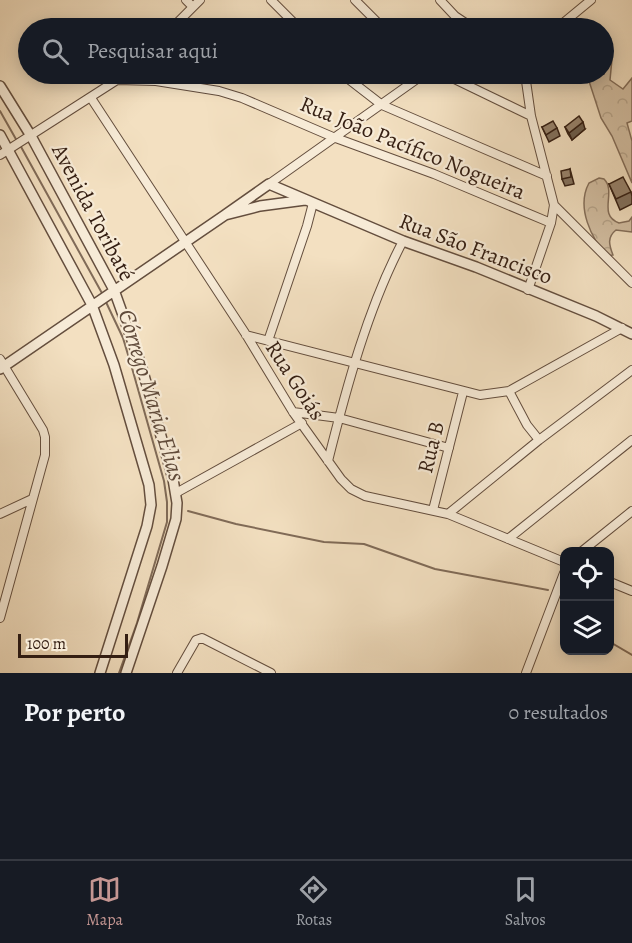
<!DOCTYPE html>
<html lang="pt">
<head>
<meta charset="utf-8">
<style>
	:root { --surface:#171b24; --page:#20242c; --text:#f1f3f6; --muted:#9ea1a6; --line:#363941; --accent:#c59692 }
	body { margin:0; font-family:Alegreya,serif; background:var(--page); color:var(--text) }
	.controls { position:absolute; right:18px; bottom:18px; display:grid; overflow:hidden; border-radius:12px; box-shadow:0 3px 15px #0003 }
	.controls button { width:54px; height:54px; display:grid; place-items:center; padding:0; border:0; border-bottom:2px solid var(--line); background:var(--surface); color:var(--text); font:30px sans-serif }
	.scale { position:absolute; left:18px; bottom:15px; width:110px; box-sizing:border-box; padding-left:6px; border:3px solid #341e12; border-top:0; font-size:16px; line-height:21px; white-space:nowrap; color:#341e12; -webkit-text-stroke:4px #f7ebd7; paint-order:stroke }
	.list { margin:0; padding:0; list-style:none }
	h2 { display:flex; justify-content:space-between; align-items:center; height:78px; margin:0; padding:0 24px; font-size:26px }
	h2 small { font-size:20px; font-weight:400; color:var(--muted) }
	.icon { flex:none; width:33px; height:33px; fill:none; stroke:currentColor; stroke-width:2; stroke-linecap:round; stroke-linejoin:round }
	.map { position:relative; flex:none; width:632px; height:673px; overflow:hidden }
	.search { position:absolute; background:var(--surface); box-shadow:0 3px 15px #0003; left:18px; right:18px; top:18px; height:66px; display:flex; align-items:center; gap:15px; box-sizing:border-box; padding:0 21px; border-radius:33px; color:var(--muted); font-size:22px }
	.sheet { height:186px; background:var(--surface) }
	nav { display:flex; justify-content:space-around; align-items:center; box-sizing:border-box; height:84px; border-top:2px solid var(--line); background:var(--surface); font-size:16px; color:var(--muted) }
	nav a { display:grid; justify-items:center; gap:3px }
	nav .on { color:var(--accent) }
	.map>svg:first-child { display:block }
</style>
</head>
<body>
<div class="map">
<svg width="632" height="673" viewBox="0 0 632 673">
	<defs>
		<pattern id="forest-crowns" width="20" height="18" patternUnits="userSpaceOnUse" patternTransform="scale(1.5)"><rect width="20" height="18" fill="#d3bfa3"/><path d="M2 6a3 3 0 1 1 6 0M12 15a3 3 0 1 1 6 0" fill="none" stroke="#b6a48b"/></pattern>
	</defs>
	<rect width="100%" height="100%" fill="#f3e0c1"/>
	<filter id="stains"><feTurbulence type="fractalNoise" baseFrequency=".00333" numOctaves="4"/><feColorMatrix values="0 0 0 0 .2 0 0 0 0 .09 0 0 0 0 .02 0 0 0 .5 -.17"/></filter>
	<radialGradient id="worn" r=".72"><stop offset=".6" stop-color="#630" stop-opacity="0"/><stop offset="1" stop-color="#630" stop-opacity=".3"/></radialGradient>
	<path fill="url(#forest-crowns)" stroke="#846e5a" stroke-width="1.5" d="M604,53L612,59L610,80L623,89L632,78V121L627,123L632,141V183L612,136L601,118L588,78L589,74H604Z
		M599,178L604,179C617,192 597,215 619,223L629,221L632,217V232L616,230C607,237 609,245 613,255L608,256C591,239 576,207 589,183Z"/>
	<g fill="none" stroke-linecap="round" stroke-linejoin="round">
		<path stroke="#806b58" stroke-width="2" d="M0,111L17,141
			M20,145L103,295
			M105,300L123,338L132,368L164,481L167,502V522L137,623L119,673
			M188,511L236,524L324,542L364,544L435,569L548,590
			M564,596V597
			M610,642L632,655"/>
		<defs>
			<path id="minor" d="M186,0L193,7
				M271,0L299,28
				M355,0L383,28
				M440,0L455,16L473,28
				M172,28L200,0
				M186,28H187
				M557,28L591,0
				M342,74L382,105L547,176
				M444,74L531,116
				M525,74L531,116L554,205L551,223L528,290
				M91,98L245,333L293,412L341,479L351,489L365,496L448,514L564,562
				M0,155L117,80L156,81L219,91L242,98L333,137L434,174L551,223
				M269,184L424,74
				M554,205L632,283
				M246,335L480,395L509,391L622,328
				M268,341L307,226L313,203
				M0,359L43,430L45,437V455L0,618
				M509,391L527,425L539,440
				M293,412L339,418L449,448
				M328,461C346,389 368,307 403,241
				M176,493L302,423
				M433,510L463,392
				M0,514L32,499
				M448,514L539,440L632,370
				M508,539L632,440
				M581,552L632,511
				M610,582L632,591
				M177,673L196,640L202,638L271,673
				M526,673L564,573"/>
			<path id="tertiary" d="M0,86L31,136L114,290L142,368L173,479L177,503L176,519L162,566L126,673
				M0,135L92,305L114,365L149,485L151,505L147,526L100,673
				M225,215L269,184L403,241L476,267L596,316L632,334
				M0,369L225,215L260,206L305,200"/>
		</defs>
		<use href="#minor" stroke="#644e3e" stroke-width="10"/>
		<use href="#tertiary" stroke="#644e3e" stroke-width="12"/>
		<use href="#minor" stroke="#f7ebd7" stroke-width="8"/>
		<use href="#tertiary" stroke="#f7ebd7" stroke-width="9"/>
	</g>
	<path fill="#82715e" stroke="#341e12" stroke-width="1.5" d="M542,127L557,128L560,136L549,142Z
		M565,127L585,129L572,140L568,134Z
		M570,169L574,184L565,186L562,179Z
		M609,184L631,192L632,196V204L620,210Z"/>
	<path fill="#6a5c4c" stroke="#341e12" stroke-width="1.5" d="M583,122L585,129L572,140L569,133Z"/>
	<path fill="#97836d" stroke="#341e12" stroke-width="1.5" d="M579,116L583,122L569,133L565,127Z
		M553,121L557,128L546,135L542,127Z
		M570,169L571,177L562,179L561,171Z
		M623,177L631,192L616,199L609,184Z"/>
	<g text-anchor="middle" stroke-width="4.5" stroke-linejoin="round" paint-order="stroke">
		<g font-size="22" fill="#341e12" stroke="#f7ebd7">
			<text transform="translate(413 147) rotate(22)" y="8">Rua João Pacífico Nogueira</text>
			<text transform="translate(94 212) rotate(62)" y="8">Avenida Toribaté</text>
			<text transform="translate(476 248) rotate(21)" y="8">Rua São Francisco</text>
			<text transform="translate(296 380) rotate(57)" y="8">Rua Goiás</text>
			<text transform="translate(430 447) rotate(-76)" y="8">Rua B</text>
		</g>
		<g font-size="24" font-style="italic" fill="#604b3b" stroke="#f7ebd7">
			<text transform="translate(152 395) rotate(73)" y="8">Córrego Maria Elias</text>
		</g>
	</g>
	<rect width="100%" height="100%" filter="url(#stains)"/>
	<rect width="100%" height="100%" fill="url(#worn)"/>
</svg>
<div class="controls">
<button><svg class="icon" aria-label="locate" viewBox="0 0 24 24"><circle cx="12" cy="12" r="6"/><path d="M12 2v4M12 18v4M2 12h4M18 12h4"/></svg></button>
<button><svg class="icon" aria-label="layers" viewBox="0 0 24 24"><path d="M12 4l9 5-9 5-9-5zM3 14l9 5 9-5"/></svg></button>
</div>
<div class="scale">100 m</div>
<div class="search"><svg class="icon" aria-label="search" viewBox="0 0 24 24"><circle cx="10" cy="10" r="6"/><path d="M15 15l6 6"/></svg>Pesquisar aqui</div>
</div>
<section class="sheet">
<h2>Por perto<small>0 resultados</small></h2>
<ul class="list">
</ul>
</section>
<nav>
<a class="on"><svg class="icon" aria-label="map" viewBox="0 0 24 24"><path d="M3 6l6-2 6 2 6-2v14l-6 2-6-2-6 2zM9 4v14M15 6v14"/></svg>Mapa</a>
<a><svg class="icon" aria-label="directions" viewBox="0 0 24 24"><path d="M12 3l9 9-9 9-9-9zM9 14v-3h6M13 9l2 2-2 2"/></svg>Rotas</a>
<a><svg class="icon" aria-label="saved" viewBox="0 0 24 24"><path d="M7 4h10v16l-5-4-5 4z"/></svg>Salvos</a>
</nav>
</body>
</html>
